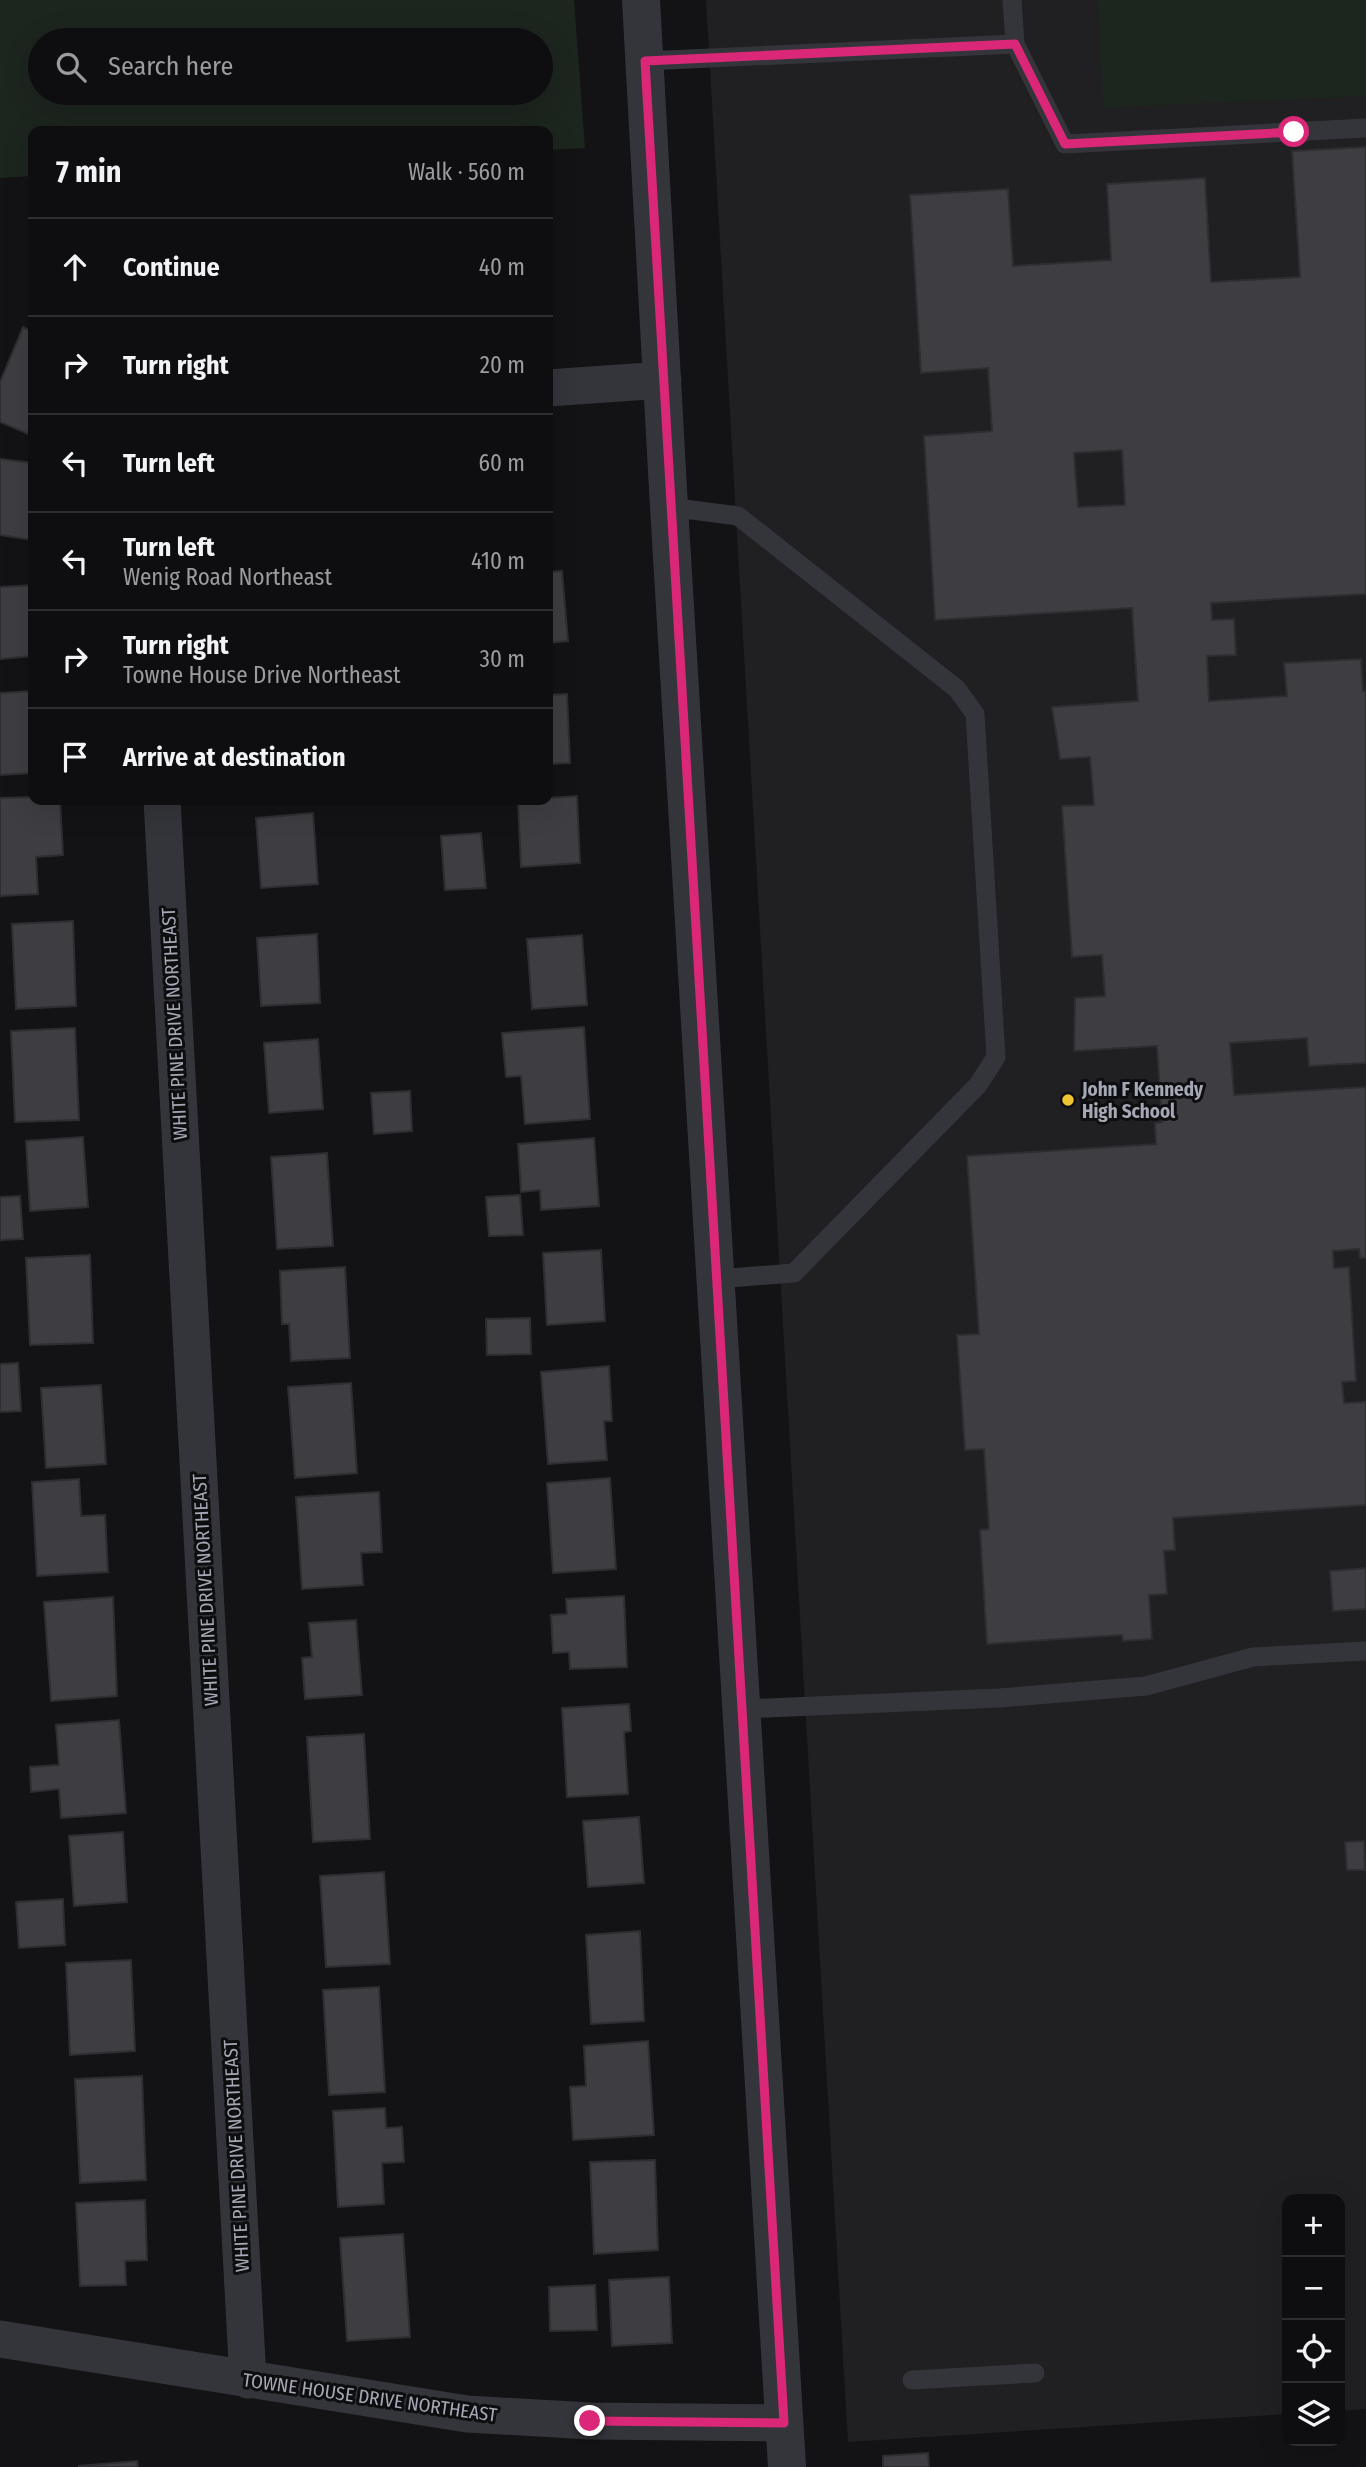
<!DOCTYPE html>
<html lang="en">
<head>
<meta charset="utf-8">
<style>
	:root { --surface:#0e0e10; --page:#1c1c1e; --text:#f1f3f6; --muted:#9b9c9f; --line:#2e2e30 }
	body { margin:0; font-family:"Fira Sans Condensed",sans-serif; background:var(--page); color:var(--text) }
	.controls { position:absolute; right:21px; bottom:21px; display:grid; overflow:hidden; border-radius:14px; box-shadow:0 7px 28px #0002 }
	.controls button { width:63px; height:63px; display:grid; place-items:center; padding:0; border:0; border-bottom:2px solid var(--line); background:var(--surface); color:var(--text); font:35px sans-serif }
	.stop { position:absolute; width:21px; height:21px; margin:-16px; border:5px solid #db2777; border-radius:50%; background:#fff }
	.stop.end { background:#db2777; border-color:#fff; box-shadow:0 2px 7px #0008 }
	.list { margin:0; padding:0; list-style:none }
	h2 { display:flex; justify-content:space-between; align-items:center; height:91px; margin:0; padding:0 28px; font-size:30px }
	h2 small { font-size:23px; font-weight:400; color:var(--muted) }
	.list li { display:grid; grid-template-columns:46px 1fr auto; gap:21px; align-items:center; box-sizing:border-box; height:98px; padding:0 28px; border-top:2px solid var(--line) }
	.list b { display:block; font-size:26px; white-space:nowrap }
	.list p { margin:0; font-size:23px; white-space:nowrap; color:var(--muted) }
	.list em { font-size:23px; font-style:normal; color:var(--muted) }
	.icon { flex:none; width:38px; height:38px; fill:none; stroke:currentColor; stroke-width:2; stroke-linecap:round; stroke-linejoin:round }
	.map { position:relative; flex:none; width:1366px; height:2467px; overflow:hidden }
	.search { position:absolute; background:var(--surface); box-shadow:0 7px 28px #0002; left:28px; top:28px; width:525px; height:77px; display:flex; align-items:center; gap:18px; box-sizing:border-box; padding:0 24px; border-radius:38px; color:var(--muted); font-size:26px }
	.panel { position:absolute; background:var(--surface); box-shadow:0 7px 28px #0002; left:28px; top:126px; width:525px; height:679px; border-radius:14px }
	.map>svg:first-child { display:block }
</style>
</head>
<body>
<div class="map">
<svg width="1366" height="2467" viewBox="0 0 1366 2467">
	<rect width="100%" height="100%" fill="#131315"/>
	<path fill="#201f22" d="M706,0H1366V2409L1340,2411V2199H1287V2414L848,2442Z"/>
	<path fill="#1d251f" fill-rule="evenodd" d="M0,0H574L585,148L548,150V131H33V176L0,178ZM40,40H541V93H40Z
		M1097,0H1366V96L1103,108Z"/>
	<path fill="#3e3d42" stroke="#2e2d31" stroke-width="2" fill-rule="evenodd" d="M1366,147V594L1211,603L1212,620L1234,619L1236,655L1207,656L1209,701L1287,696L1284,663L1361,659L1363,691H1366V1063L1309,1066L1307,1038L1230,1043L1234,1095L1366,1087V1258H1360L1359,1249L1333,1251L1334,1268L1349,1267L1356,1381L1342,1382L1344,1403L1366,1402V1505L1173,1518L1175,1550L1164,1551L1167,1594L1149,1595L1152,1639L1123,1641L1122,1635L987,1644L980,1530L989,1529L984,1449L965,1450L957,1335L979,1334L967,1156L1156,1144L1155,1123L1162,1122L1157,1046L1074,1051L1075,998L1105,996L1102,955L1072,957L1062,806L1094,805L1090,757L1060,759L1052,707L1138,701L1132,608L935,620L924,436L992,431L988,368L921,373L910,195L1008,189L1013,266L1111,260L1107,184L1205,178L1211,282L1300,277L1292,151ZM1122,450L1125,505L1078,507L1074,453Z
		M23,327L33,332V436L0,422V382Z
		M0,459L33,463V540L0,535Z
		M562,571L568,641L548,643V572Z
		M33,585V656L0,659V587Z
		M33,691V773L0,775V693Z
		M567,694L570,763L548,764V695Z
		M577,796L580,863L521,867L518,800Z
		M33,797V800H60L63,855L36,857L38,894L0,896V798Z
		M313,813L318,884L261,888L256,818Z
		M481,833L486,888L445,890L441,836Z
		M73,921L76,1006L16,1009L12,924Z
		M317,934L320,1003L261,1006L257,938Z
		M582,935L587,1005L532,1009L527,939Z
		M584,1027L590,1119L525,1124L521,1076L506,1077L502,1033Z
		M75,1028L79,1120L15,1122L11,1031Z
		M318,1039L323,1109L269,1113L264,1043Z
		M410,1091L412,1131L374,1134L371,1093Z
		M83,1137L88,1207L30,1211L26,1141Z
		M594,1138L599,1206L541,1210L540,1190L521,1192L518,1144Z
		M327,1153L333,1246L277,1249L271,1157Z
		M520,1195L523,1235L489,1236L486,1197Z
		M20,1196L23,1239L0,1240V1197Z
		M601,1250L605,1321L547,1325L543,1253Z
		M90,1255L93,1343L30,1345L26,1258Z
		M345,1267L350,1358L291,1361L289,1324H282L280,1271Z
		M530,1318L531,1354L487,1355L486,1319Z
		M18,1363L21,1411L0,1412V1364Z
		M609,1366L612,1421H604L607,1460L548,1464L541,1372Z
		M351,1383L357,1473L295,1478L288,1387Z
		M101,1385L106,1464L46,1468L41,1388Z
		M610,1478L616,1569L553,1573L547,1483Z
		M79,1479L81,1516L105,1515L108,1572L37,1576L32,1482Z
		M379,1492L382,1552L361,1553L363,1585L302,1589L296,1497Z
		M1366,1568V1609L1333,1611L1330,1571Z
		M624,1596L627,1667L570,1669L569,1652L553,1653L551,1615L567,1614L566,1599Z
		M113,1597L117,1696L51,1701L44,1602Z
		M356,1620L362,1695L305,1699L302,1658L312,1657L309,1623Z
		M629,1704L631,1731L624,1732L628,1794L567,1797L562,1708Z
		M119,1720L126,1813L61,1818L59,1789L31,1792L30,1767L59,1765L56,1725Z
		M364,1734L370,1839L313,1842L307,1737Z
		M639,1817L644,1883L588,1887L583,1821Z
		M123,1832L127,1902L74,1906L69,1836Z
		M1364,1841L1365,1870H1347L1345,1842Z
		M384,1872L390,1964L326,1967L320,1876Z
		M63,1899L65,1945L19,1948L16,1902Z
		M640,1931L644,2021L591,2024L586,1935Z
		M131,1960L135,2051L70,2055L66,1963Z
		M379,1987L385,2092L329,2095L323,1990Z
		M648,2041L654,2135L573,2140L570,2087L586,2086L584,2046Z
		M142,2076L146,2180L80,2183L75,2079Z
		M385,2108L386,2128L402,2127L404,2162L382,2163L384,2204L338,2207L333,2111Z
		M655,2160L658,2250L594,2254L590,2162Z
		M145,2200L147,2260L125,2261L126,2285L80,2286L76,2203Z
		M403,2234L410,2337L347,2341L340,2238Z
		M669,2277L672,2343L612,2346L609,2280Z
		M595,2285L597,2330L550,2331L549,2287Z
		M928,2453L929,2467H883V2456Z
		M137,2461L138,2467H79V2466Z"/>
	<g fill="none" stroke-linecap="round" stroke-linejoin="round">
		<path stroke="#34353a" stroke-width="19" d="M1015,44L1065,144L1366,128
			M645,61L1015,44L1012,0
			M669,507L738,516L957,689L975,714L996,1057L978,1085L794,1273L717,1279
			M742,1709L999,1698L1146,1686L1253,1657L1366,1651
			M912,2380L1035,2373"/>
		<path stroke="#34353a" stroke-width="37" d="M548,388L663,380
			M162,800L248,2380
			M0,2339L467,2414L590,2421L784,2423"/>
		<path stroke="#34353a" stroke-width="38" d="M641,0L669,507L787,2467"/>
	</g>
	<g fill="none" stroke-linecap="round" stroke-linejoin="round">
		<path stroke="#db2777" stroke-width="9" d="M590,2421L784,2423L645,61L1015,44L1065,144L1294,132"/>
	</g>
	<circle fill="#f0c431" stroke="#0e0e10" stroke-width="2.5" cx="1068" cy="1100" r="7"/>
	<g text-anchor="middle" stroke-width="6" stroke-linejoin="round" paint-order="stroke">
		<g font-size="19" fill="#a5a8b5" stroke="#0e0e10">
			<text transform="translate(174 1024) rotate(-93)" y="7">WHITE PINE DRIVE NORTHEAST</text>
			<text transform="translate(205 1590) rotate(-93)" y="7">WHITE PINE DRIVE NORTHEAST</text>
			<text transform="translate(236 2156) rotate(-93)" y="7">WHITE PINE DRIVE NORTHEAST</text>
			<text transform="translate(370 2397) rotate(8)" y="7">TOWNE HOUSE DRIVE NORTHEAST</text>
		</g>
		<g font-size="19" font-weight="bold" fill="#a5a8b5" stroke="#0e0e10" text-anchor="start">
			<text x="1082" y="1096">John F Kennedy<tspan x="1082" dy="22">High School</tspan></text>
		</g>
	</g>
</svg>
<div class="controls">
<button>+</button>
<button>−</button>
<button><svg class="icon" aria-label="locate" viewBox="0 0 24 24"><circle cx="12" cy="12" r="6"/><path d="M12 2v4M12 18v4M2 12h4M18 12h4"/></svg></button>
<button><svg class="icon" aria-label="layers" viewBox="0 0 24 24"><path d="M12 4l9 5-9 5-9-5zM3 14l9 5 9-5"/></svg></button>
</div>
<div class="stop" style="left:1294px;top:132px"></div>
<div class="stop end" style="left:590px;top:2421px"></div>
<div class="search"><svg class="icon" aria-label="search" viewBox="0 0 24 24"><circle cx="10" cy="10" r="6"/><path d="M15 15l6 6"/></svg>Search here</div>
<section class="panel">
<h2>7 min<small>Walk · 560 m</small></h2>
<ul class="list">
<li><svg class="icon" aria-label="ahead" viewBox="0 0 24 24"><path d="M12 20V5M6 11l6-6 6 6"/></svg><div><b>Continue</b></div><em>40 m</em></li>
<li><svg class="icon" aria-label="right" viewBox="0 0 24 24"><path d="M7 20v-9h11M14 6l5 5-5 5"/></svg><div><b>Turn right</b></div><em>20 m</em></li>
<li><svg class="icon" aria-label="left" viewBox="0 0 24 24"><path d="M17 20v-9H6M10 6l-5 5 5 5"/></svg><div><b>Turn left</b></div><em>60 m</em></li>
<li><svg class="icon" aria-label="left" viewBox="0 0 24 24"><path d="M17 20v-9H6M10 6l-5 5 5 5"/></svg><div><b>Turn left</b><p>Wenig Road Northeast</p></div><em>410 m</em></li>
<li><svg class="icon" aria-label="right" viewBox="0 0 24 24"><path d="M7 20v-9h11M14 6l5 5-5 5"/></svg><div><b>Turn right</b><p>Towne House Drive Northeast</p></div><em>30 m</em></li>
<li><svg class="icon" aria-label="arrive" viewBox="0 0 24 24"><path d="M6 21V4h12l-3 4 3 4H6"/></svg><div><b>Arrive at destination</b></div></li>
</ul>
</section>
</div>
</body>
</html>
